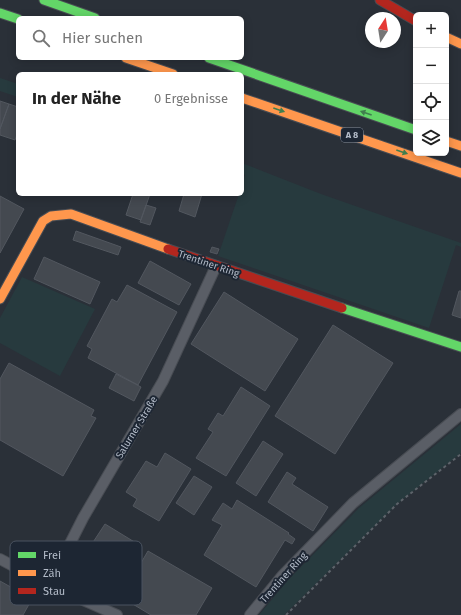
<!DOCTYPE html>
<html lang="de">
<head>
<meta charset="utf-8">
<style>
	:root { --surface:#fff; --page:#f2f2f2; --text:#222; --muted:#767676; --line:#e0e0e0 }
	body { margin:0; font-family:"Fira Sans",sans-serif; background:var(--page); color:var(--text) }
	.controls { position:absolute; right:12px; top:12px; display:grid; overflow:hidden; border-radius:6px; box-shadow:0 2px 10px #0003 }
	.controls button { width:36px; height:36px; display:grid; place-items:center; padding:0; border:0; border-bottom:1px solid var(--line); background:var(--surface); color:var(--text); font:20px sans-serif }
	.compass { position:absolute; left:365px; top:12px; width:36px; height:36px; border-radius:50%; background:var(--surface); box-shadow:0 2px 10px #0003; rotate:12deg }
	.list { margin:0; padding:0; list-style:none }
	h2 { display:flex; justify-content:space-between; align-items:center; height:52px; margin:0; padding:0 16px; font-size:17px }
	h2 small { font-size:13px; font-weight:400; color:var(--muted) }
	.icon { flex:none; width:22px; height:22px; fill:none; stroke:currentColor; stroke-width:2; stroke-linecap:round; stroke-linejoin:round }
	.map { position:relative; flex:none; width:461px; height:615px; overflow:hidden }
	.search { position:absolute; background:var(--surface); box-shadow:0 2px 10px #0003; left:16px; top:16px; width:228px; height:44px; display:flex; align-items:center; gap:10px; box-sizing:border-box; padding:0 14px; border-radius:6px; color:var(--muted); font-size:15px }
	.panel { position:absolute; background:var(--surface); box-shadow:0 2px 10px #0003; left:16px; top:72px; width:228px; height:124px; border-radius:6px }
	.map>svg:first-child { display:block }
</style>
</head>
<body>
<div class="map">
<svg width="461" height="615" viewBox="0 0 461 615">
	<rect width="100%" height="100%" fill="#2a3038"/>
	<path fill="#273a3e" d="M0,78L18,84V97L0,91Z
		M242,163L321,194L461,243V247L456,245L429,328L218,256L239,194H242V185L245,175L242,173Z
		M22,277L95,309L60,376L0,343V318Z
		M461,424V453L397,504L284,615H259L288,580L359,508Z"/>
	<path fill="#444950" stroke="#52575f" d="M0,101L9,104L0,129Z
		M9,104L18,107V132L15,140L0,135V129Z
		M133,194H150L141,220L126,215Z
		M184,194H202L195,217L179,211Z
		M0,196L24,209L0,253Z
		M146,205L156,208L150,225L140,222Z
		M76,231L121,247L118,255L73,240Z
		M212,247L219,249L217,254L210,252Z
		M44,257L100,282L90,304L34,279Z
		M150,261L191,284L179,305L138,283Z
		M127,285L177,312L138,385L88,358L92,349L87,346L112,299L117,302Z
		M459,291H461V318L452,315Z
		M224,292L298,339L265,391L191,344Z
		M333,325L393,363L335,454L275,416Z
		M9,363L94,410L91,416L96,418L63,476L0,440V379Z
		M116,374L141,387L134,401L109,388Z
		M241,387L270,406L226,476L196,458L213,432L208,429L218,413L223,416Z
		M263,441L283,454L256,496L236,483Z
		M165,453L191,469L159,521L133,506L137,499L126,492L146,461L157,467Z
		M287,472L296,478L292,484L328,507L313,531L268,502Z
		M194,476L212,487L194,515L176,503Z
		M237,500L289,533L288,534L295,539L292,544L285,540L256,587L204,555L222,525L212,520L223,503L232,509Z
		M105,524L141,546L118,582L82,559Z
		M148,551L212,588L196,615H151L121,597Z
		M0,581L32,599L23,615H0Z"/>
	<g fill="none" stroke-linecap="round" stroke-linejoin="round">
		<defs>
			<path id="street" d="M0,559L49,585L117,615
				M49,585L83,518L163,381L216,266
				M250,615L282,576L353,503L461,414"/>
			<path id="fast" d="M44,0L95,18
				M0,13L18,19
				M209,58L416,130
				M342,308L461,347"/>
			<path id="slow" d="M446,37L461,44
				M126,58L173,74
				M242,98L461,173
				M446,141L461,146
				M0,299L43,221L51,216L71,214L168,249"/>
			<path id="jam" d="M380,0L416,21
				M168,249L342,308"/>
		</defs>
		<use href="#street" stroke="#484c53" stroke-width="12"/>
		<use href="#fast" stroke="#484c53" stroke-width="11"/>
		<use href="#slow" stroke="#484c53" stroke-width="11"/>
		<use href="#jam" stroke="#484c53" stroke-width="11"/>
		<path stroke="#5d636a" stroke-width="2" stroke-dasharray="3 3" stroke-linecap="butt" d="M286,615L397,504L461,454"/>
		<use href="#street" stroke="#5a5e66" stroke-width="10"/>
		<use href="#fast" stroke="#63d668" stroke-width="9"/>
		<use href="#slow" stroke="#ff974d" stroke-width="9"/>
		<use href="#jam" stroke="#b3261e" stroke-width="9"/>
	</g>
	<defs><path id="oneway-solid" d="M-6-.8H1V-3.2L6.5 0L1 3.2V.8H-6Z"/></defs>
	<g fill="#407e4e">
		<use href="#oneway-solid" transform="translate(279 110) rotate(19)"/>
		<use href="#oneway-solid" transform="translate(366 113) rotate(-161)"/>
		<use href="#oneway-solid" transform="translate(402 152) rotate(19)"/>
	</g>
	<g text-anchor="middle" stroke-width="4" stroke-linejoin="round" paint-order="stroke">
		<rect fill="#1d2633" stroke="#878f9c" stroke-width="1" x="341" y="128" width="22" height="14" rx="3"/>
		<g font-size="9" font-weight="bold" fill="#b4bcc9">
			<text x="352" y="138">A 8</text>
		</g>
		<g font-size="10" fill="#b4bcc9" stroke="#1d2633">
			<text transform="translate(209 263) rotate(19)" y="4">Trentiner Ring</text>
			<text transform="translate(136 427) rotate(-59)" y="4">Salurner Straße</text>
			<text transform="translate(283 577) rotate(-48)" y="4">Trentiner Ring</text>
		</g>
	</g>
	<rect x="10" y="541" width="132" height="64" rx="6" fill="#1d2633" stroke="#4a5360" stroke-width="1"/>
	<rect x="18" y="552" width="18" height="6" fill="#63d668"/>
	<rect x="18" y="570" width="18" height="6" fill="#ff974d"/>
	<rect x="18" y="588" width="18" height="6" fill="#b3261e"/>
	<g font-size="11" fill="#b4bcc9">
		<text x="43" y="559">Frei</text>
		<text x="43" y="577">Zäh</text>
		<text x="43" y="595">Stau</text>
	</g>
</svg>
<div class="controls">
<button>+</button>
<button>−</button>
<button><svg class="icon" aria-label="locate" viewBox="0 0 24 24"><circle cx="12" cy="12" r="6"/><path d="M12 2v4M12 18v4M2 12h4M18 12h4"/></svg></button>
<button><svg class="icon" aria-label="layers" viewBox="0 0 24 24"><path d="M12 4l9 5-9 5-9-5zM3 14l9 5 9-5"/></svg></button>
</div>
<svg class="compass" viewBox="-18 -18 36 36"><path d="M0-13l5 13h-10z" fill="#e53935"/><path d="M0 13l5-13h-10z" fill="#767676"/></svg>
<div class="search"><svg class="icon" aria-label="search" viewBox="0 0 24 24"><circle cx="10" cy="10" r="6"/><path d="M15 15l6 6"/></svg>Hier suchen</div>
<section class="panel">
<h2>In der Nähe<small>0 Ergebnisse</small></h2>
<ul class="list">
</ul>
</section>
</div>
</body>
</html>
